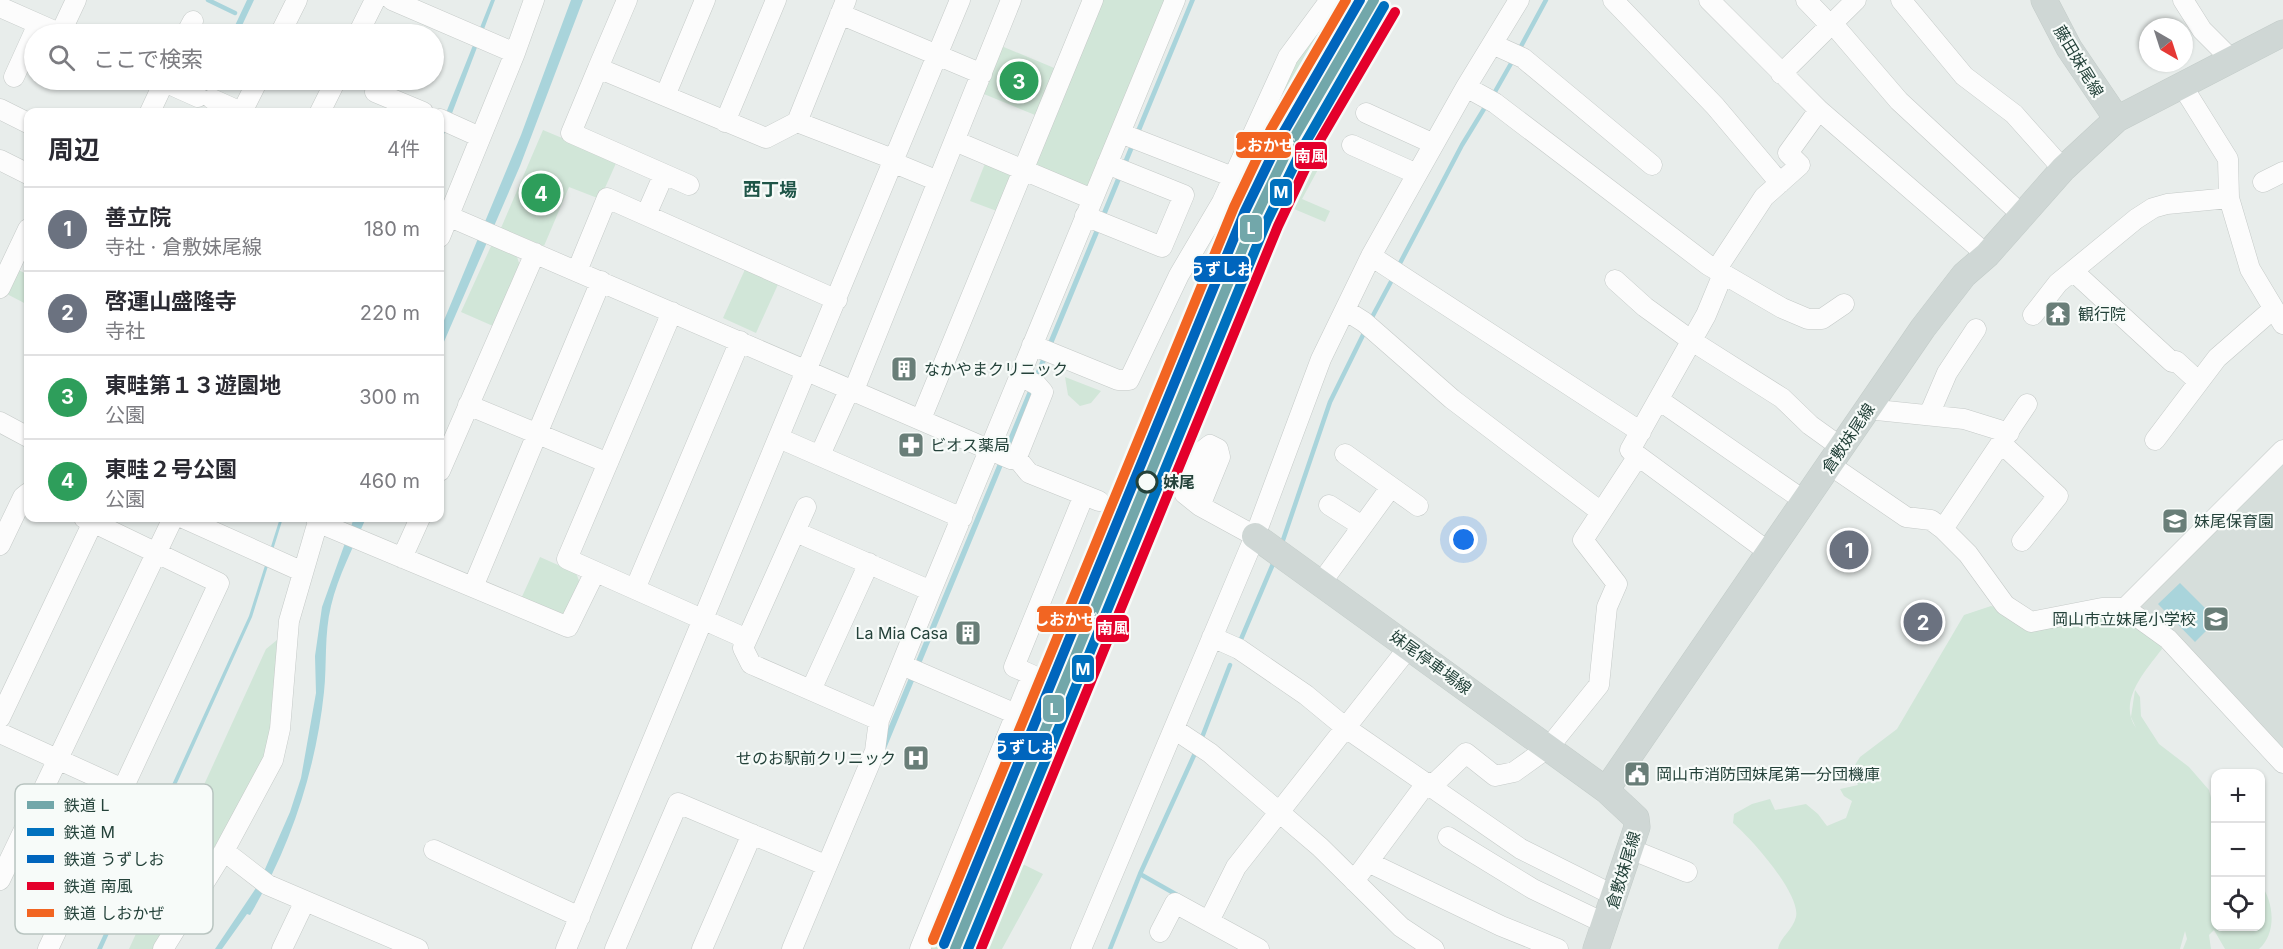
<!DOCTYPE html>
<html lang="ja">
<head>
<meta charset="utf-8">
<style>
	:root { --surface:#fff; --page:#f2f2f3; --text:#2b2b33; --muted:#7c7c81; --line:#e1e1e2; --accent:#0f766e }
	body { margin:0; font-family:Inter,"Noto Sans JP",sans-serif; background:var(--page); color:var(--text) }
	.controls { position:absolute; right:18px; bottom:18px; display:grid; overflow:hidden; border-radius:12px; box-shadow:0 2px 4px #0004 }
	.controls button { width:54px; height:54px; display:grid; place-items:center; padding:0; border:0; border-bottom:2px solid var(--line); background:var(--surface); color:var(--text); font:30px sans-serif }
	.compass { position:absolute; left:2139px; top:18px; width:54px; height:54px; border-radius:50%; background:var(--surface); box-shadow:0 2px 4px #0004; rotate:141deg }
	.you { position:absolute; left:1464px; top:540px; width:21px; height:21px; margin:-15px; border:4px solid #fff; border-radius:50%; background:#1a73e8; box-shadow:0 0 0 9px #1a73e833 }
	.badge { display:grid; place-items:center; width:39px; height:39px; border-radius:50%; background:var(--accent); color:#fff; font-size:20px; font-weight:700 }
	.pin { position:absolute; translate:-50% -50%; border:3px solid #fff; box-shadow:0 2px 6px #0006 }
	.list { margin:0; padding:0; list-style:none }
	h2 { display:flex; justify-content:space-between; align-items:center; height:78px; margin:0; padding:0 24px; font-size:26px }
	h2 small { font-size:20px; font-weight:400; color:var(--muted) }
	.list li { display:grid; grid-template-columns:39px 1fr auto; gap:18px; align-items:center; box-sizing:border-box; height:84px; padding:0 24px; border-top:2px solid var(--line) }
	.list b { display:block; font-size:22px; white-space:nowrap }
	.list p { margin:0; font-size:20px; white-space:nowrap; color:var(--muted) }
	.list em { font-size:20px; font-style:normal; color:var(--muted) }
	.icon { flex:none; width:33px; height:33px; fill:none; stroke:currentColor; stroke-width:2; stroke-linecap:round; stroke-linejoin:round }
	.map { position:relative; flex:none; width:2283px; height:949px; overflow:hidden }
	.search { position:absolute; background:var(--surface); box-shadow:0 2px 4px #0004; left:24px; top:24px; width:420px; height:66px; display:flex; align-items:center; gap:15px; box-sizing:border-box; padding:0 21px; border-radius:33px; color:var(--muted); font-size:22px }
	.panel { position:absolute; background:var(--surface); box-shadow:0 2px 4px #0004; left:24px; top:108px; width:420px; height:414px; border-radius:12px }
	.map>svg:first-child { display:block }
</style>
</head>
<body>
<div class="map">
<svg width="2283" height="949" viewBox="0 0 2283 949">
	<rect width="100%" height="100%" fill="#e8edeb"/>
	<path fill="#d6dedb" d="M2283,458V757L2131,606Z"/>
	<path fill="#d1e6d8" d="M1098,0H1169L1095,181L1086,187L1037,166L1034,160Z
		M1338,0H1350C1298,79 1261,164 1228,252L1220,250L1219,244L1229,218L1221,212L1291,59Z
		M1381,0L1307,139L1328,151L1302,199L1330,211L1325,222L1275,201L1288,171L1284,168L1346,56Z
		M999,45L1059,70L1040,117L979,92Z
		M543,130L617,161L600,199L569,187L544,246L501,228Z
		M986,161L1016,178L1002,213L970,201Z
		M492,244L516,254L520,266L493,326L461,312Z
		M747,265L780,280L756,333L723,318Z
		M17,269L28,275V305L5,293Z
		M1065,377L1101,391L1091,403L1080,406L1068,395Z
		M540,557L576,573L580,583L568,611L558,616L549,608L520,601Z
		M1991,606L2003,609L2019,625L2120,614L2153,633L2162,649C2146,670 2117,701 2136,728L2131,717L2135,690L2140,697L2141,716L2159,744L2189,767L2209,790L2215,813L2216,926H2260L2261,885C2274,902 2277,933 2259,949H2225L2214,930L2209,935L2211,949H2183L2187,939L2185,931L2180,949H1778C1780,937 1793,930 1796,917C1801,894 1751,838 1733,823L1734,814L1752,804L1770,799L1775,810L1806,804L1818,814L1827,826L1846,818L1852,801L1844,796L1840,789L1858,785L1851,771L1860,757L1897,729L1964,615Z
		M277,640L272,748L155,949H129L266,649Z
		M1038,673L1045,675L1001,787L1007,790L940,949H928Z
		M1004,855L1043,874L1002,949H963Z"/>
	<path fill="#a9d4db" d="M247,0H254L238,34H231Z
		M491,0H495L440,145V128Z
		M571,0H583L520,166L440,351V330L521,135Z
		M1190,0H1195L864,802L870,772Z
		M280,518H283L252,617L102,949H97L249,616Z
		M354,518H366C354,546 338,576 331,606C324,635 327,664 324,692C316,770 290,848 250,915L247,914L222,949H215L258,885L290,812L301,778L316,693L315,656L322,607Z
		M2180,583L2217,620L2195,642L2158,604Z"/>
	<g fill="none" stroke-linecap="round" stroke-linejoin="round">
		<path stroke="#a9d4db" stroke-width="4.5" d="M208,0L235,13
			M1519,50L1546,0
			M1492,97L1513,60
			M1398,267L1462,145L1487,104
			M1370,321L1393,278
			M1281,546L1330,402L1365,331
			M1239,644L1273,564
			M1201,740L1230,665
			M1140,874L1179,896
			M1110,949L1140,874L1196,751"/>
		<defs>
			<path id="minor" d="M392,0L515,53
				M627,0L598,68L766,138L797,122L846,0
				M1613,0L1715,106L1780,183
				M1709,0L1819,110L1987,255
				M1806,0L1831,26
				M1901,0L1964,76L2014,114L2063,169
				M2183,0L2202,30L2233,61
				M0,7L61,34
				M840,14L982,74
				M1833,24L1899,101L2022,215
				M60,34L76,0
				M186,34L193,21
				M280,34L297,0
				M358,34L375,0
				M1492,44L1523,58L1652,165
				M598,68L571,133L689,185
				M1781,74L1856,0
				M14,77L38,24
				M160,80L198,97
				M1466,87L1495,103L1708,265L1782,308L1808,319H1822L1844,304
				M2183,87L2228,159L2229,198L2250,269L2283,324
				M375,92L423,112
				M665,96L705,0
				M212,99L241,112
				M0,109L28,123
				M150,112L165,80
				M242,112L258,80
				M320,112L336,80
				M1366,113L1434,144
				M440,119L480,137
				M725,122L776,0
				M797,122L893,159
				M1120,133L1233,177
				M955,141L1092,199
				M1352,145L1417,174
				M0,160L28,174
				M892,162L938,181
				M2263,182L2283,172
				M646,215L664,174
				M448,216L1011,459L1019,452L1043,392L1037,385L1020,376
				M1085,216L1162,247L1184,195L1107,164
				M440,237L515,53L534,0
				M1371,256L1641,432
				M1716,270L1764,197L1800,165L1788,153L1819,110
				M577,271L607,198L837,300
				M2073,271L2172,362L2176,361L2199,382
				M1723,274L1706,315L1630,450L1770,553
				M1615,280L1645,307L1692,341L1782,398L1810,425L1842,448
				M0,288L28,229
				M1345,310L1364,322L1452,399L1601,512
				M672,312L567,559L747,639
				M2033,315L2058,283L2136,219L2153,208L2167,204L2229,198
				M1032,345L1118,380H1129L1179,275L1222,202L1288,57L1330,0
				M1659,400L1806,502
				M468,405L608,463
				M1867,409L1964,419L2009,433
				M1929,415L1947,373L1976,329
				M921,419L1093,0
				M0,422L28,437
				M2155,440L2217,358L2272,310
				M788,442L962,518
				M2001,443L2058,496L2022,541
				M1345,454L1418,506
				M820,455L846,397L856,385L1011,0
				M1016,457L1029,473L1099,501
				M1830,465L1906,517L1931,520L1943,529L1968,554L2005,605L2031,622L2102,608H2125L2168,639L2283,763
				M440,471L535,253
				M1329,505L1362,526
				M1200,506L1220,457L1218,449L1210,445L1201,452L1185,494L1200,506L1255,536
				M806,507L743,648L751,664L879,720
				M183,518L301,571
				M317,522L568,627L595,572
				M1943,529L2027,404
				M796,532L931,591
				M0,545L23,497L28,493
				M402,558L420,518
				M1321,583L1391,487
				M473,587L601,281
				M635,589L740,341
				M2125,608L2283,450
				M1212,637L1239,649L1306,695L1346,728L1521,849L1615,896
				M902,665L1016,714L920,949
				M811,690L869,563
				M1016,714L1032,675L1014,667L1084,495
				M0,718L93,522
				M1174,729L1210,753L1320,847L1401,927L1434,949
				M0,733L123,789
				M1448,837L1533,889L1606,924
				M1630,849L1687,872
				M434,850L580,917
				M224,851L268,885L418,949
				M1368,862L1501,926L1558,949
				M0,880L173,518
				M1354,881L1425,785L1437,781L1466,753L1495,776L1514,772L1549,747L1599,685L1607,607L1617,584L1583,540L1638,456
				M1209,921L1236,867L1409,647
				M1160,932L1175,903L1259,949
				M48,949L219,583L84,518
				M163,949L224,851L273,760L280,729L289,621L319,518
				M282,949L305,901
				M566,949L960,0
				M615,949L678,803L825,865
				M702,949L752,834
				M792,949L875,751L879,720L931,591L1175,0
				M1081,949L1255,536L1321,359L1371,256L1466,87L1519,0"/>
			<path id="major" d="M2044,0L2069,48L2117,119
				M1255,536L1606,790L1636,818L1637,827L1596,949
				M1606,790L1923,328L1964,275L1987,255L2063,169L2117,119L2283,33"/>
		</defs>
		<use href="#minor" stroke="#c5cac8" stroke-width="21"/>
		<use href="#major" stroke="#c3ccc9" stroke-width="27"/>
		<use href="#minor" stroke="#fcfcfc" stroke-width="20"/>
		<use href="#major" stroke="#cfd7d5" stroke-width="26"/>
		<defs>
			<path id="rail-1" d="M955,949L1256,216L1292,141L1374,0"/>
			<path id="rail-2" d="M968,949L1267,221L1303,147L1384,6"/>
			<path id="rail-3" d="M944,944L1245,211L1282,135L1360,0"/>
			<path id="rail-4" d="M981,949L1278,226L1313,152L1395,12"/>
			<path id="rail-5" d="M933,940L1234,207L1271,129L1346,0"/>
		</defs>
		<use href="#rail-1" stroke="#f7fbf9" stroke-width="15"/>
		<use href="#rail-2" stroke="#f7fbf9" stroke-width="15"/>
		<use href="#rail-3" stroke="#f7fbf9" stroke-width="15"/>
		<use href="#rail-4" stroke="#f7fbf9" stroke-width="15"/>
		<use href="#rail-5" stroke="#f7fbf9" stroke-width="15"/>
		<use href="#rail-1" stroke="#72a7aa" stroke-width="10"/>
		<use href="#rail-2" stroke="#0071be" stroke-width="10"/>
		<use href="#rail-3" stroke="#0065bd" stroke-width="10"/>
		<use href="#rail-4" stroke="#e4002b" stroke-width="10"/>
		<use href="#rail-5" stroke="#f26522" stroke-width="10"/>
	</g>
	<defs>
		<symbol id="temple-square" viewBox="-11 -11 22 22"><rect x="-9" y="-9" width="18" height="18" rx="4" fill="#697e78" stroke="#f7fbf9"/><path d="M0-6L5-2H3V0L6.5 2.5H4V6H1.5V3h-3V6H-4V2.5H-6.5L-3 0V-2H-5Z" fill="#fff"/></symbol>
		<symbol id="building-square" viewBox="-11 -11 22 22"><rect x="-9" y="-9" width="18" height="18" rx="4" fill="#697e78" stroke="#f7fbf9"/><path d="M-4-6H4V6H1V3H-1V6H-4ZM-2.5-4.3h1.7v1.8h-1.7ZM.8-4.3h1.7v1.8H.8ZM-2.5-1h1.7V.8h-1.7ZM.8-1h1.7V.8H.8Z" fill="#fff"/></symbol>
		<symbol id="pharmacy-square" viewBox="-11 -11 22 22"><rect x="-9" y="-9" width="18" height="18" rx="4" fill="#697e78" stroke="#f7fbf9"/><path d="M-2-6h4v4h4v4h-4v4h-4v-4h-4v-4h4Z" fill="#fff"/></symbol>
		<symbol id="school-square" viewBox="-11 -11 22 22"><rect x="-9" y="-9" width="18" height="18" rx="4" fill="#697e78" stroke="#f7fbf9"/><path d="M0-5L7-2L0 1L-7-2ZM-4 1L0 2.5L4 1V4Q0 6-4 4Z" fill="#fff"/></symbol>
		<symbol id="hospital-square" viewBox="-11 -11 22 22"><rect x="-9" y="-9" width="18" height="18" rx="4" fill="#697e78" stroke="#f7fbf9"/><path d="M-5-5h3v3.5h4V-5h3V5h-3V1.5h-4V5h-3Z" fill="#fff"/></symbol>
		<symbol id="civic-square" viewBox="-11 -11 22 22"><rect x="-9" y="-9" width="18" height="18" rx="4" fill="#697e78" stroke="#f7fbf9"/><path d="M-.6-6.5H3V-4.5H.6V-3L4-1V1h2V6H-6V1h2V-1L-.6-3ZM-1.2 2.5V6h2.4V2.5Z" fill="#fff"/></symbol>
	</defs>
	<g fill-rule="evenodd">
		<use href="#temple-square" x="2043" y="299" width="30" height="30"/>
		<use href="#building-square" x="889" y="354" width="30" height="30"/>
		<use href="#pharmacy-square" x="896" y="430" width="30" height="30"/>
		<use href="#school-square" x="2160" y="506" width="30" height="30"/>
		<use href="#school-square" x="2201" y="604" width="30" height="30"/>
		<use href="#building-square" x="953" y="618" width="30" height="30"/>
		<use href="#hospital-square" x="901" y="743" width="30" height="30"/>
		<use href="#civic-square" x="1622" y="759" width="30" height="30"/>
	</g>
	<circle fill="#f7fbf9" stroke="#24423a" stroke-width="3" cx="1147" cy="482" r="10"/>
	<g text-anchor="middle" stroke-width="4.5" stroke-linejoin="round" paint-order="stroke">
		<g font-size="16" fill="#24423a" stroke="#f7fbf9">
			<text transform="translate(2079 61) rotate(59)" y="6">藤田妹尾線</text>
			<text transform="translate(1848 438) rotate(-56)" y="6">倉敷妹尾線</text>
			<text transform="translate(1431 662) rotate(36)" y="6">妹尾停車場線</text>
			<text transform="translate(1623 870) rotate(-73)" y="6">倉敷妹尾線</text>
		</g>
		<g font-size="16" fill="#24423a" stroke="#f7fbf9" text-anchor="start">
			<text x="2078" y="320">観行院</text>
			<text x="924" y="375">なかやまクリニック</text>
			<text x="930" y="451">ビオス薬局</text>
			<text x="2194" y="527">妹尾保育園</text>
			<text x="2196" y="625" text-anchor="end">岡山市立妹尾小学校</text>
			<text x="948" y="639" text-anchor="end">La Mia Casa</text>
			<text x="896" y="764" text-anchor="end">せのお駅前クリニック</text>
			<text x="1656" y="780">岡山市消防団妹尾第一分団機庫</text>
		</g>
		<g font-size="16" font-weight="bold" fill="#24423a" stroke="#f7fbf9" text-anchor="start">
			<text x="1163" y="488">妹尾</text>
		</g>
		<g font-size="18" font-weight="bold" fill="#1f5548" stroke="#f7fbf9">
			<text x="770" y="196">西丁場</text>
		</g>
	</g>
	<rect x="15" y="784" width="198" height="150" rx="9" fill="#f7fbf9" stroke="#b8c4c0" stroke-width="1.5"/>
	<rect x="27" y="801" width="27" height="8" fill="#72a7aa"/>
	<rect x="27" y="828" width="27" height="8" fill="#0071be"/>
	<rect x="27" y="855" width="27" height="8" fill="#0065bd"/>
	<rect x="27" y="882" width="27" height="8" fill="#e4002b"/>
	<rect x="27" y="909" width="27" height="8" fill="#f26522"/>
	<g font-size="16" fill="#24423a">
		<text x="64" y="811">鉄道 L</text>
		<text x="64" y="838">鉄道 M</text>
		<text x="64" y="865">鉄道 うずしお</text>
		<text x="64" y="892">鉄道 南風</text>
		<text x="64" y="919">鉄道 しおかぜ</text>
	</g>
	<g stroke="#f7fbf9" stroke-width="2">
		<rect x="1235" y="131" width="57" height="28" rx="6" fill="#f26522"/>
		<rect x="1294" y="141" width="34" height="29" rx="6" fill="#e4002b"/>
		<rect x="1269" y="178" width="24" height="29" rx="6" fill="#0071be"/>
		<rect x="1239" y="214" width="24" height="29" rx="6" fill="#72a7aa"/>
		<rect x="1193" y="255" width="57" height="28" rx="6" fill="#0065bd"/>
		<rect x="1036" y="605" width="57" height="28" rx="6" fill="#f26522"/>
		<rect x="1095" y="614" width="35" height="29" rx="6" fill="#e4002b"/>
		<rect x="1071" y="654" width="24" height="29" rx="6" fill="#0071be"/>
		<rect x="1042" y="694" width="23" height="29" rx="6" fill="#72a7aa"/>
		<rect x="997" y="732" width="56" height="29" rx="6" fill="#0065bd"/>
	</g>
	<g font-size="16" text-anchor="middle" font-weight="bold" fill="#fff">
		<text x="1263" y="151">しおかぜ</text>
		<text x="1311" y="162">南風</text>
		<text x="1281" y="198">M</text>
		<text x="1251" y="234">L</text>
		<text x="1221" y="275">うずしお</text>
		<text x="1065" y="625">しおかぜ</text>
		<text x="1113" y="634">南風</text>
		<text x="1083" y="675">M</text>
		<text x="1054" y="715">L</text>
		<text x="1025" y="753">うずしお</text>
	</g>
</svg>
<div class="controls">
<button>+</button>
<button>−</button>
<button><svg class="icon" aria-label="locate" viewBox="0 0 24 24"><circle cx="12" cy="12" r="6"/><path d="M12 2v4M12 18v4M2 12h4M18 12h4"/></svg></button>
</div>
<svg class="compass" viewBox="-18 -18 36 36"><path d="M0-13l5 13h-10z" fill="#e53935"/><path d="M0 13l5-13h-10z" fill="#7c7c81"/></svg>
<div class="you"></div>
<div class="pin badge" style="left:1849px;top:550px;background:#6b7280">1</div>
<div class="pin badge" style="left:1923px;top:622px;background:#6b7280">2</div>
<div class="pin badge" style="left:1019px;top:81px;background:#2e9e5b">3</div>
<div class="pin badge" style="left:541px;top:193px;background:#2e9e5b">4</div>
<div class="search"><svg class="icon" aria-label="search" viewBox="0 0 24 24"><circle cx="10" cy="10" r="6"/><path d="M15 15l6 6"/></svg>ここで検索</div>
<section class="panel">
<h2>周辺<small>4件</small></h2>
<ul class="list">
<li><span class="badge" style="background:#6b7280">1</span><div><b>善立院</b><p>寺社 · 倉敷妹尾線</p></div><em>180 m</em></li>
<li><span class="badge" style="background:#6b7280">2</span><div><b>啓運山盛隆寺</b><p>寺社</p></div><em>220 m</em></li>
<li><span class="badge" style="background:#2e9e5b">3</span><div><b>東畦第１３遊園地</b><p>公園</p></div><em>300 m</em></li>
<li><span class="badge" style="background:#2e9e5b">4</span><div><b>東畦２号公園</b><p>公園</p></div><em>460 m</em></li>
</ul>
</section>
</div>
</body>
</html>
